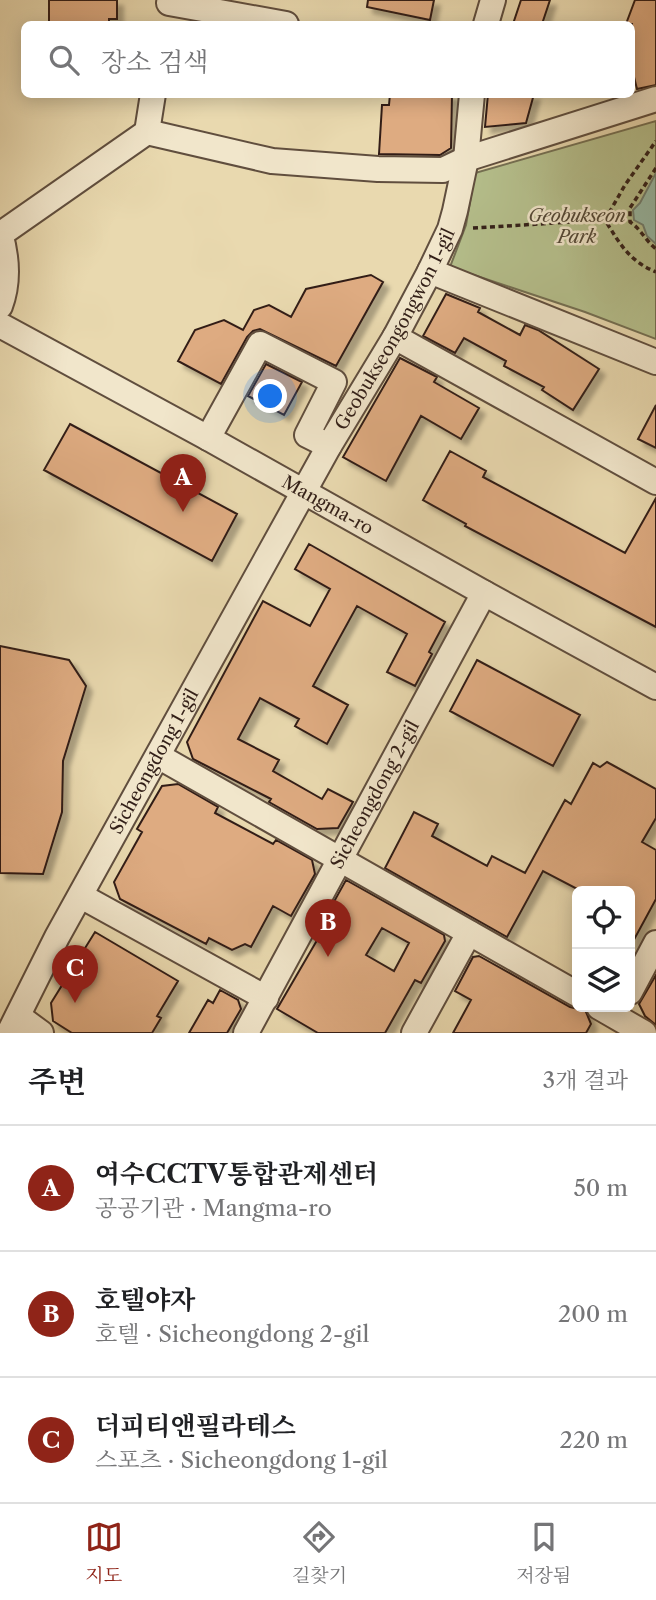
<!DOCTYPE html>
<html lang="ko">
<head>
<meta charset="utf-8">
<style>
	:root { --surface:#fff; --page:#f6f6f6; --text:#202124; --muted:#757577; --line:#e0e0e0; --accent:#8f2418 }
	body { margin:0; font-family:"Libre Caslon Text","Noto Serif KR",serif; background:var(--page); color:var(--text) }
	.controls { position:absolute; right:21px; bottom:21px; display:grid; overflow:hidden; border-radius:10px; box-shadow:0 4px 18px #0003 }
	.controls button { width:63px; height:63px; display:grid; place-items:center; padding:0; border:0; border-bottom:2px solid var(--line); background:var(--surface); color:var(--text); font:35px sans-serif }
	.you { position:absolute; left:271px; top:397px; width:24px; height:24px; margin:-18px; border:5px solid #fff; border-radius:50%; background:#1a73e8; box-shadow:0 0 0 10px #1a73e833 }
	.badge { display:grid; place-items:center; width:46px; height:46px; border-radius:50%; background:var(--accent); color:#fff; font-size:23px; font-weight:700 }
	.pin { position:absolute; translate:-50% -58px; filter:drop-shadow(0 2px 4px #0008) }
	.pin::after { content:''; position:absolute; top:37px; width:24px; height:21px; background:inherit; clip-path:polygon(0 0,100% 0,50% 100%) }
	.list { margin:0; padding:0; list-style:none }
	h2 { display:flex; justify-content:space-between; align-items:center; height:91px; margin:0; padding:0 28px; font-size:30px }
	h2 small { font-size:23px; font-weight:400; color:var(--muted) }
	.list li { display:grid; grid-template-columns:46px 1fr auto; gap:21px; align-items:center; box-sizing:border-box; height:126px; padding:0 28px; border-top:2px solid var(--line) }
	.list b { display:block; font-size:26px; white-space:nowrap }
	.list p { margin:0; font-size:23px; white-space:nowrap; color:var(--muted) }
	.list em { font-size:23px; font-style:normal; color:var(--muted) }
	.icon { flex:none; width:38px; height:38px; fill:none; stroke:currentColor; stroke-width:2; stroke-linecap:round; stroke-linejoin:round }
	.map { position:relative; flex:none; width:656px; height:1033px; overflow:hidden }
	.search { position:absolute; background:var(--surface); box-shadow:0 4px 18px #0003; left:21px; right:21px; top:21px; height:77px; display:flex; align-items:center; gap:18px; box-sizing:border-box; padding:0 24px; border-radius:10px; color:var(--muted); font-size:26px }
	.sheet { height:469px; background:var(--surface) }
	nav { display:flex; justify-content:space-around; align-items:center; box-sizing:border-box; height:98px; border-top:2px solid var(--line); background:var(--surface); font-size:19px; color:var(--muted) }
	nav a { display:grid; justify-items:center; gap:4px }
	nav .on { color:var(--accent) }
	.map>svg:first-child { display:block }
</style>
</head>
<body>
<div class="map">
<svg width="656" height="1033" viewBox="0 0 656 1033">
	<defs>
		<filter id="shadow"><feDropShadow dx="6" dy="6" stdDeviation="2" flood-color="#0004"/></filter>
	</defs>
	<rect width="100%" height="100%" fill="#e9d9af"/>
	<filter id="stains"><feTurbulence type="fractalNoise" baseFrequency=".00286" numOctaves="4"/><feColorMatrix values="0 0 0 0 .2 0 0 0 0 .09 0 0 0 0 .02 0 0 0 .5 -.17"/></filter>
	<radialGradient id="worn" r=".72"><stop offset=".6" stop-color="#630" stop-opacity="0"/><stop offset="1" stop-color="#630" stop-opacity=".3"/></radialGradient>
	<path fill="#b5bf8c" stroke="#746f52" stroke-width="2" d="M656,121V339L585,312L450,267L466,225L475,173Z"/>
	<path fill="#98bba7" stroke="#6f7d6e" stroke-width="2" d="M656,173V244L647,236L643,225L634,220L633,210L640,203Z"/>
	<path fill="#deab81" stroke="#321f18" stroke-width="2" fill-rule="evenodd" filter="url(#shadow)" d="M49,0H117V19H109V24H49Z
		M368,0H434L430,20L367,7Z
		M521,0H550L542,24H513Z
		M635,0H656V85L637,89L632,69V24H626Z
		M390,94H452L451,148L440,155L379,154L382,105H389Z
		M488,94H534L526,123L485,127Z
		M371,275L383,282L336,366L260,329L253,331L247,337L221,384L178,361L195,330L224,320L243,330L254,310L269,305L291,317L306,289Z
		M446,294L480,308L478,312L520,335L525,325L538,330L599,369L573,410L542,390L544,387L504,366L506,361L464,338L455,353L423,336Z
		M400,358L437,377L434,382L479,408L461,439L421,416L386,481L343,457Z
		M266,364L302,382L284,415L248,396Z
		M656,405V448L638,439Z
		M70,424L237,514L212,561L44,470Z
		M450,451L486,471L483,477L625,553L656,498V627L465,526L466,524L423,500Z
		M309,544L445,622L429,652L432,654L415,686L387,672L407,634L357,606L313,686L348,705L327,744L295,726L299,719L260,698L238,739L279,760L273,771L322,799L328,789L353,802L338,828L317,829L269,802L271,799L193,759L187,742L263,601L310,626L330,589L295,569Z
		M0,646L69,660L86,686L63,761L62,812L43,874L0,873Z
		M477,660L580,715L553,766L450,711Z
		M607,762L656,789V818L642,842L656,850V899L630,947V891H581L543,871L507,937L385,868L414,812L438,824L432,836L487,866L492,856L525,873L565,800L571,804L593,763L600,767Z
		M178,784L218,807L215,813L273,844L276,840L312,860L315,874L291,916L273,906L251,947L245,944L232,950L209,938L206,944L120,899L114,882L142,832L137,829L162,786Z
		M346,880L444,935L445,941L421,983L415,980L385,1033H318L277,1009L330,918L326,916ZM382,928L409,943L394,971L366,955Z
		M95,932L178,981L157,1016L161,1018L152,1033H72L53,1021L51,1003Z
		M479,956L570,1007L578,1009L584,1007L591,1024L586,1033H453L471,1000L455,991L473,957Z
		M656,975V1025L645,1016L639,1004Z
		M220,990L238,1000L241,1009L227,1033H189L208,1000L213,1003Z"/>
	<g fill="none" stroke-linecap="round" stroke-linejoin="round">
		<defs>
			<g id="minor">
				<path d="M169,3L286,24"/>
				<path d="M486,24L493,0"/>
				<path d="M147,132L272,161L378,169L443,170L466,159L656,99"/>
				<path d="M0,233C7,257 9,282 0,306"/>
				<path d="M1,234L147,132L153,94"/>
				<path d="M430,271L656,362"/>
				<path id="s1" d="M0,325L208,438L484,593L656,687"/>
				<path d="M395,337L656,482"/>
				<path d="M208,438L260,344L334,382L307,435L329,446"/>
				<path d="M158,756L577,994"/>
				<path d="M81,896L266,998"/>
				<path d="M630,992L656,943"/>
				<path d="M599,1007L644,1033"/>
				<path d="M18,1016L41,1033"/>
				<path id="s2" d="M9,1033L57,937L329,446L395,337L430,271L450,229L455,211L466,159L472,94"/>
				<path id="s3" d="M246,1033L484,593"/>
				<path d="M414,1033L469,933"/>
			</g>
		</defs>
		<use href="#minor" stroke="#604e3e" stroke-width="28"/>
		<path stroke="#321f18" stroke-width="3.5" stroke-dasharray="5 3.5" stroke-linecap="butt" d="M656,168L630,208V222C641,229 645,240 656,249
			M605,220L625,185L656,141
			M473,228L605,220C620,244 629,261 656,272"/>
		<use href="#minor" stroke="#f1e6cb" stroke-width="24"/>
	</g>
	<g text-anchor="middle" stroke-width="5" stroke-linejoin="round" paint-order="stroke">
		<g font-size="18" font-style="italic" fill="#534735" stroke="#f1e6cb">
			<text x="577" y="222">Geobukseon<tspan x="577" dy="21">Park</tspan></text>
		</g>
		<g font-size="18" fill="#321f18" stroke="#f1e6cb">
			<text dy="6" stroke="none"><textPath href="#s2" startOffset="803">Geobukseongongwon 1-gil</textPath></text>
			<text dy="6" stroke="none"><textPath href="#s1" startOffset="374">Mangma-ro</textPath></text>
			<text dy="6" stroke="none"><textPath href="#s2" startOffset="308">Sicheongdong 1-gil</textPath></text>
			<text dy="6" stroke="none"><textPath href="#s3" startOffset="271">Sicheongdong 2-gil</textPath></text>
		</g>
	</g>
	<rect width="100%" height="100%" filter="url(#stains)"/>
	<rect width="100%" height="100%" fill="url(#worn)"/>
</svg>
<div class="controls">
<button><svg class="icon" aria-label="locate" viewBox="0 0 24 24"><circle cx="12" cy="12" r="6"/><path d="M12 2v4M12 18v4M2 12h4M18 12h4"/></svg></button>
<button><svg class="icon" aria-label="layers" viewBox="0 0 24 24"><path d="M12 4l9 5-9 5-9-5zM3 14l9 5 9-5"/></svg></button>
</div>
<div class="you"></div>
<div class="pin badge" style="left:183px;top:512px">A</div>
<div class="pin badge" style="left:328px;top:957px">B</div>
<div class="pin badge" style="left:75px;top:1003px">C</div>
<div class="search"><svg class="icon" aria-label="search" viewBox="0 0 24 24"><circle cx="10" cy="10" r="6"/><path d="M15 15l6 6"/></svg>장소 검색</div>
</div>
<section class="sheet">
<h2>주변<small>3개 결과</small></h2>
<ul class="list">
<li><span class="badge">A</span><div><b>여수CCTV통합관제센터</b><p>공공기관 · Mangma-ro</p></div><em>50 m</em></li>
<li><span class="badge">B</span><div><b>호텔야자</b><p>호텔 · Sicheongdong 2-gil</p></div><em>200 m</em></li>
<li><span class="badge">C</span><div><b>더피티앤필라테스</b><p>스포츠 · Sicheongdong 1-gil</p></div><em>220 m</em></li>
</ul>
</section>
<nav>
<a class="on"><svg class="icon" aria-label="map" viewBox="0 0 24 24"><path d="M3 6l6-2 6 2 6-2v14l-6 2-6-2-6 2zM9 4v14M15 6v14"/></svg>지도</a>
<a><svg class="icon" aria-label="directions" viewBox="0 0 24 24"><path d="M12 3l9 9-9 9-9-9zM9 14v-3h6M13 9l2 2-2 2"/></svg>길찾기</a>
<a><svg class="icon" aria-label="saved" viewBox="0 0 24 24"><path d="M7 4h10v16l-5-4-5 4z"/></svg>저장됨</a>
</nav>
</body>
</html>
